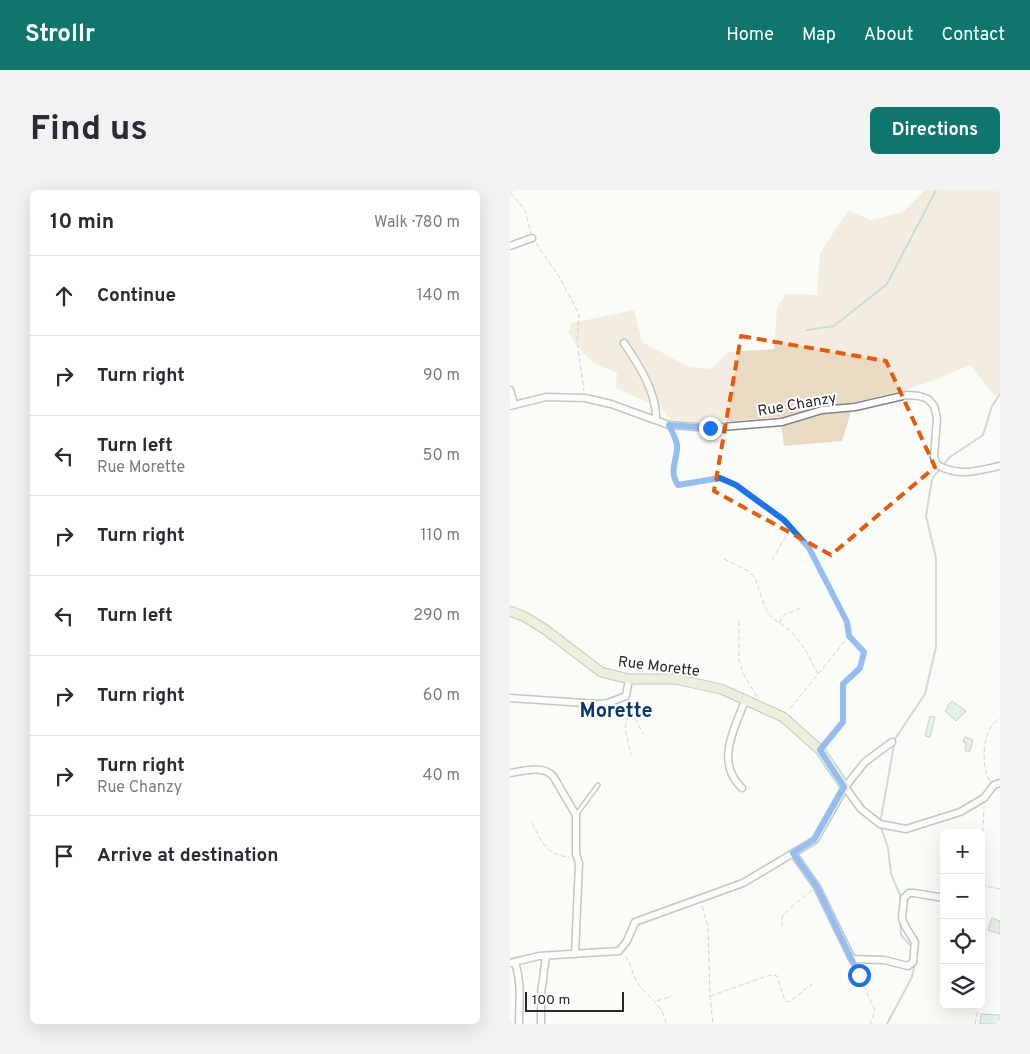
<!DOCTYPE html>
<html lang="en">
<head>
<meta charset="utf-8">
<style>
	:root { --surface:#fff; --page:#f2f2f3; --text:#2b2b33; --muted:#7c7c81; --line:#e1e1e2; --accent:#0f766e }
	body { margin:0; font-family:Overpass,sans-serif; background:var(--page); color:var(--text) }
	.controls { position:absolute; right:15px; bottom:15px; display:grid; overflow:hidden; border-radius:8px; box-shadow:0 5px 20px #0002 }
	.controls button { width:45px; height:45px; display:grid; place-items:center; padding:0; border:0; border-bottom:1px solid var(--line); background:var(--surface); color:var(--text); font:25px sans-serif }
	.scale { position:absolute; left:15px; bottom:12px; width:99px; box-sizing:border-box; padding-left:5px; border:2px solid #262726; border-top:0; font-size:14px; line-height:18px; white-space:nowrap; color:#262726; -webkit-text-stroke:4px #fff; paint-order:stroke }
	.stop { position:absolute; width:15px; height:15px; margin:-11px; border:4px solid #1a73e8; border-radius:50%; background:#fff }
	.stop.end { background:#1a73e8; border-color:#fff; box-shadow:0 1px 5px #0008 }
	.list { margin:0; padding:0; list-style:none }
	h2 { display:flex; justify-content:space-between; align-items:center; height:65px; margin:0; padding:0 20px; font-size:21px }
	h2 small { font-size:16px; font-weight:400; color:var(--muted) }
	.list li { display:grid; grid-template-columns:32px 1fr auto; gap:15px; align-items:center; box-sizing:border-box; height:80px; padding:0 20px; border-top:1px solid var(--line) }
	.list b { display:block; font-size:19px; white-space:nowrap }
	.list p { margin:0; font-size:16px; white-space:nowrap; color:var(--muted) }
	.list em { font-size:16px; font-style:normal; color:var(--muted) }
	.icon { flex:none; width:28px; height:28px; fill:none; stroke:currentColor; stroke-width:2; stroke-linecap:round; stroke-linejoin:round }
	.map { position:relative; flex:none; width:490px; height:834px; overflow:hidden; border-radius:8px }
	header { display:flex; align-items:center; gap:30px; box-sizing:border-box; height:70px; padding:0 25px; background:var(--accent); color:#fff }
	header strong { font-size:24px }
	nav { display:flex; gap:28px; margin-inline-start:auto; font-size:18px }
	.intro { display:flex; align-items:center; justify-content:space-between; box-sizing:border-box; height:120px; padding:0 30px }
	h1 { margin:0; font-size:35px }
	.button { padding:12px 22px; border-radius:8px; background:var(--accent); color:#fff; font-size:18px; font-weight:700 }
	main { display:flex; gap:30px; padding:0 30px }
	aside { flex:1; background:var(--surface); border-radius:8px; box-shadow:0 5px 20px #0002 }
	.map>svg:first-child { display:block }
</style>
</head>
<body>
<header>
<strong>Strollr</strong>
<nav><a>Home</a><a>Map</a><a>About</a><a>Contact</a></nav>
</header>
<div class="intro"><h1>Find us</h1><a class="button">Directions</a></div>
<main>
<aside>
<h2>10 min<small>Walk · 780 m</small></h2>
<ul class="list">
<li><svg class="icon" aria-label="ahead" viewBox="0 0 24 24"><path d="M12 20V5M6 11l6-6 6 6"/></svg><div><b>Continue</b></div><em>140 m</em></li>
<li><svg class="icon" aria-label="right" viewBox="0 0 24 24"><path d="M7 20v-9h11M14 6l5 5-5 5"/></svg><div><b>Turn right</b></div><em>90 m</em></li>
<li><svg class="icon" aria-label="left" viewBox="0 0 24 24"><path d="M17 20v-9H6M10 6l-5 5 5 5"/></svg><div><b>Turn left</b><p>Rue Morette</p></div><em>50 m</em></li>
<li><svg class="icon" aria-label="right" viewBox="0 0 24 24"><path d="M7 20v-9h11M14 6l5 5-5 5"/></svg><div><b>Turn right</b></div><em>110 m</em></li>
<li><svg class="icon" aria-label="left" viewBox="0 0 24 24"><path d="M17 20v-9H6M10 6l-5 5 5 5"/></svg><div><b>Turn left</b></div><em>290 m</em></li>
<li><svg class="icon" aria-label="right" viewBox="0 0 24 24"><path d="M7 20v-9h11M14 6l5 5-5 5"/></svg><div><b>Turn right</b></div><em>60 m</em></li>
<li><svg class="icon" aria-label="right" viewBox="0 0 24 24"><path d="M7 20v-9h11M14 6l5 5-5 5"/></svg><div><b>Turn right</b><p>Rue Chanzy</p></div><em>40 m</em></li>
<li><svg class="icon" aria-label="arrive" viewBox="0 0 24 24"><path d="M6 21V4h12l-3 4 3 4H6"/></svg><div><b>Arrive at destination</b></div></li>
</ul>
</aside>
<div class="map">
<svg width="490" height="834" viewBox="0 0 490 834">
	<rect width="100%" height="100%" fill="#fafcf8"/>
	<path fill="#e9dbc3" d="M415,0H490V205L485,206L460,175L430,188L395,200L344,212L332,251L274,256L270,227L199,233L160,230L153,220L106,198L107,183L83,173L67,156L58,142L62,133L124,120L132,152L179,177L201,179L218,162L264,159L267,117L276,104L307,105L310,63L338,21L361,30L393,22Z"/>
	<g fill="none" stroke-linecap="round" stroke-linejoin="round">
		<path stroke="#90b5ac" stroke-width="2" d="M297,140L324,136L377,94L426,0
			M433,275L440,267L473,245L482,216L490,204
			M390,715V705L381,684L378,658L370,634L385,549L415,504L426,457V368L416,326L422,289L430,279
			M390,732L391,745L403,758
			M377,834L402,787L405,773"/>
	</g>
	<path fill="#c6e4cf" stroke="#929693" d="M442,511L456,521L446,531L435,521L438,518L437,516Z
		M420,526L425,527L420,547L415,546Z
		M455,547L463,550L460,561H455L456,553L453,552Z
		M482,728L490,731V744L478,740Z
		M471,824L490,825V834H470Z"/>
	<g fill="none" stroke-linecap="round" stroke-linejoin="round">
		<defs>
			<path id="lane" d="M66,625L88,595"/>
			<path id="street" d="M0,56L22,48
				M114,153C129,175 147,203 146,230
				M0,200L4,214
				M0,216L36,207L75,208L101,214L159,235L200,238L272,232L312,220L345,217L397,205L409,206L418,209L424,216L427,228L424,267L427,275C450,287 466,281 490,276
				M0,508L89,514L98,513L116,506L119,489
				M0,583C14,581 32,575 43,586L66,625V664L69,673L65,764
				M335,597L355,572L382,552
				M232,598C205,573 224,539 235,511
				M283,663L307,697L342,769L374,770L398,776L403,772L405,752L395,736L392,728L394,708L399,703H404L434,708
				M5,772C12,794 9,811 9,834
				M0,773L29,766L109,761L117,751L125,732L233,693L305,650L335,597L351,619L370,634L396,639L450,622L474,608L484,595L490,593
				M31,834V804L36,766"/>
			<path id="secondary" d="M0,421L15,427L36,440L91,482L119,489H165L211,499L273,527L310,560L335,597"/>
		</defs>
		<use href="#lane" stroke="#838582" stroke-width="5.5"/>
		<use href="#street" stroke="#838582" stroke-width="9"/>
		<use href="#secondary" stroke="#838582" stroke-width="11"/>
		<path stroke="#9fa19e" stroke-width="1" stroke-dasharray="5 2.5" stroke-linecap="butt" d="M0,2L15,20L21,43
			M26,53L50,88L69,124L67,151L74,201
			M162,243C164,246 167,251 167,255C168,269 158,281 168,295L210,288L226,295L274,330L299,358L337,432L339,446L278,521
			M214,369L238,381L245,388L255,417L261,427L281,441L295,459L308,484
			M262,370L280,339
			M229,431V470L233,483L247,507
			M269,433L274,425L293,417
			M118,511L119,522L115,538L121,565
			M120,523L124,526L133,544
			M314,555L333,532V494L350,477L354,462L340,446
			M480,591C470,577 472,536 490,529
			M22,633C31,651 37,666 59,667
			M471,672L474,617
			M471,695L490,699
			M192,716L198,737L200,806L203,834
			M272,737V727L280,718L302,700
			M115,766C122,774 122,786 129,795C139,808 154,816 156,834
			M345,775L365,821L360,834
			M200,806L257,786L265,785L267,786L275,811L279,812L302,794
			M147,811L162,806
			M465,834L469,815"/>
		<use href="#lane" stroke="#fff" stroke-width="3"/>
		<use href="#street" stroke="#fff" stroke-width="6"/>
		<use href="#secondary" stroke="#e0ddc2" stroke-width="9"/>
	</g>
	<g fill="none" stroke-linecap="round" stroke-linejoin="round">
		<path stroke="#1a73e8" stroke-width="6" d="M200,238L159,235C162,241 166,249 167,255C168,269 158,281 168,295L210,288L226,295L274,330L299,358L337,432L339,446L354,462L350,478L333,494V532L310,560L334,597L304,650L283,663L307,697L349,785"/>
	</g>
	<path d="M0 0H490V834H0ZM231,146L376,171L425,277L321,365L204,301Z" fill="#fafcf8" fill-opacity=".55" fill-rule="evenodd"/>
	<path fill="none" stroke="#e8590c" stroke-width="4" stroke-dasharray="10 6" stroke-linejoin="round" d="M231,146L376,171L425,277L321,365L204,301Z"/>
	<g text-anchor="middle" stroke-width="4" stroke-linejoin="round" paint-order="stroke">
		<g font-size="15" fill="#262726" stroke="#fff">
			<text transform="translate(287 214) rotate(-10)" y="5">Rue Chanzy</text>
			<text transform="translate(149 476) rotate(7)" y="5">Rue Morette</text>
		</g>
		<g font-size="20" font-weight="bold" fill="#08396b" stroke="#fff">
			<text x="106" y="527">Morette</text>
		</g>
	</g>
</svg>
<div class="controls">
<button>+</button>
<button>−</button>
<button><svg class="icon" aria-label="locate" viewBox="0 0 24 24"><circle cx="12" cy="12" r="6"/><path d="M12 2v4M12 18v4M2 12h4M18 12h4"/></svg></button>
<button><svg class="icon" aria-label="layers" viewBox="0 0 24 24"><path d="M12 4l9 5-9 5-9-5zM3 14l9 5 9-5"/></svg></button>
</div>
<div class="scale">100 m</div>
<div class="stop" style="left:349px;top:785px"></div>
<div class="stop end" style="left:200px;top:238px"></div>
</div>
</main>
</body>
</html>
